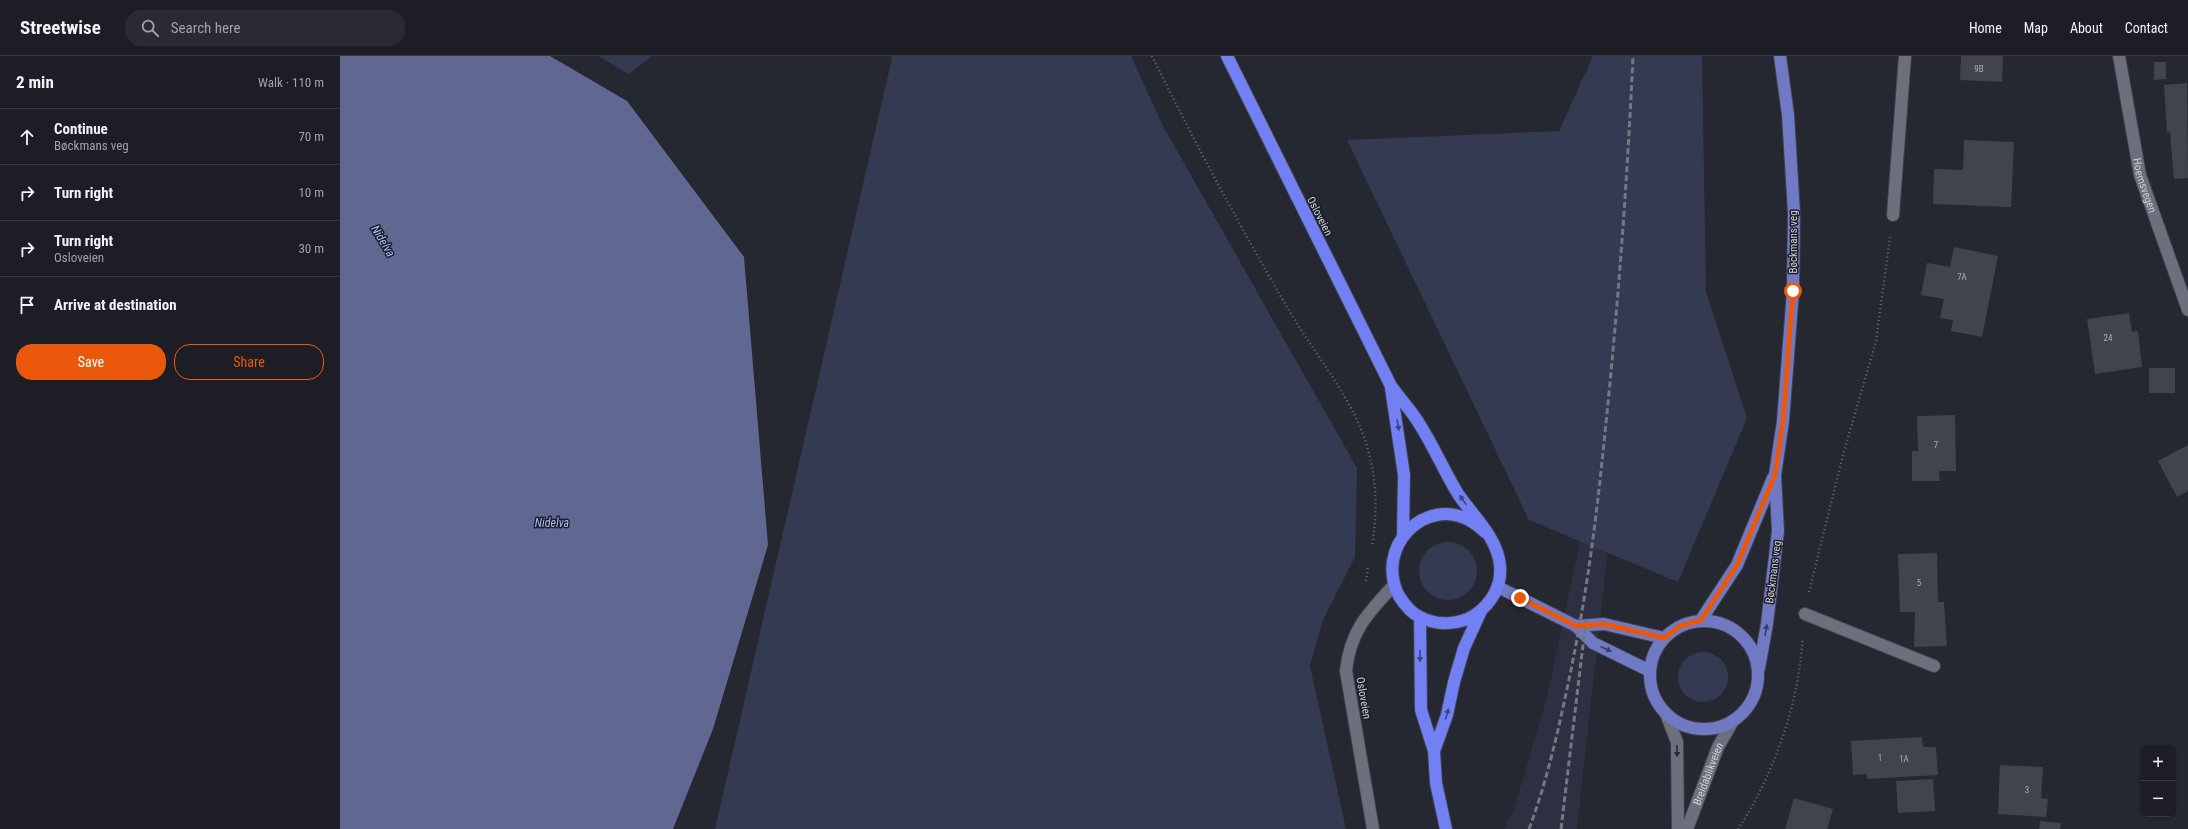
<!DOCTYPE html>
<html lang="en">
<head>
<meta charset="utf-8">
<style>
	:root { --surface:#1c1d25; --page:#292a32; --text:#f1f3f6; --muted:#a0a2a7; --line:#3a3b42; --accent:#ea580c }
	body { margin:0; font-family:"Roboto Condensed",sans-serif; background:var(--page); color:var(--text) }
	.controls { position:absolute; right:12px; bottom:12px; display:grid; overflow:hidden; border-radius:8px; box-shadow:0 1px 3px #0004 }
	.controls button { width:36px; height:36px; display:grid; place-items:center; padding:0; border:0; border-bottom:1px solid var(--line); background:var(--surface); color:var(--text); font:20px sans-serif }
	.stop { position:absolute; width:12px; height:12px; margin:-9px; border:3px solid #ea580c; border-radius:50%; background:#fff }
	.stop.end { background:#ea580c; border-color:#fff; box-shadow:0 1px 4px #0008 }
	.list { margin:0; padding:0; list-style:none }
	h2 { display:flex; justify-content:space-between; align-items:center; height:52px; margin:0; padding:0 16px; font-size:17px }
	h2 small { font-size:13px; font-weight:400; color:var(--muted) }
	.list li { display:grid; grid-template-columns:26px 1fr auto; gap:12px; align-items:center; box-sizing:border-box; height:56px; padding:0 16px; border-top:1px solid var(--line) }
	.list b { display:block; font-size:15px; white-space:nowrap }
	.list p { margin:0; font-size:13px; white-space:nowrap; color:var(--muted) }
	.list em { font-size:13px; font-style:normal; color:var(--muted) }
	.actions { display:flex; gap:8px; padding:12px 16px }
	.actions a { flex:1; padding:9px 0; border:1px solid var(--accent); border-radius:16px; text-align:center; font-size:14px; color:var(--accent) }
	.actions .main { background:var(--accent); color:#fff }
	.icon { flex:none; width:22px; height:22px; fill:none; stroke:currentColor; stroke-width:2; stroke-linecap:round; stroke-linejoin:round }
	.map { position:relative; flex:none; width:1848px; height:773px; overflow:hidden }
	header { display:flex; align-items:center; gap:24px; box-sizing:border-box; height:56px; padding:0 20px; background:var(--surface); border-bottom:1px solid var(--line) }
	header strong { font-size:19px }
	nav { display:flex; gap:22px; margin-inline-start:auto; font-size:14px }
	.search { width:280px; height:36px; background:var(--page); display:flex; align-items:center; gap:10px; box-sizing:border-box; padding:0 14px; border-radius:16px; color:var(--muted); font-size:15px }
	main { display:flex }
	aside { flex:1; background:var(--surface) }
	.map>svg:first-child { display:block }
</style>
</head>
<body>
<header>
<strong>Streetwise</strong>
<div class="search"><svg class="icon" aria-label="search" viewBox="0 0 24 24"><circle cx="10" cy="10" r="6"/><path d="M15 15l6 6"/></svg>Search here</div>
<nav><a>Home</a><a>Map</a><a>About</a><a>Contact</a></nav>
</header>
<main>
<aside>
<h2>2 min<small>Walk · 110 m</small></h2>
<ul class="list">
<li><svg class="icon" aria-label="ahead" viewBox="0 0 24 24"><path d="M12 20V5M6 11l6-6 6 6"/></svg><div><b>Continue</b><p>Bøckmans veg</p></div><em>70 m</em></li>
<li><svg class="icon" aria-label="right" viewBox="0 0 24 24"><path d="M7 20v-9h11M14 6l5 5-5 5"/></svg><div><b>Turn right</b></div><em>10 m</em></li>
<li><svg class="icon" aria-label="right" viewBox="0 0 24 24"><path d="M7 20v-9h11M14 6l5 5-5 5"/></svg><div><b>Turn right</b><p>Osloveien</p></div><em>30 m</em></li>
<li><svg class="icon" aria-label="arrive" viewBox="0 0 24 24"><path d="M6 21V4h12l-3 4 3 4H6"/></svg><div><b>Arrive at destination</b></div></li>
</ul>
<div class="actions"><a class="main">Save</a><a>Share</a></div>
</aside>
<div class="map">
<svg width="1848" height="773" viewBox="0 0 1848 773">
	<rect width="100%" height="100%" fill="#252731"/>
	<path fill="#2d3040" d="M1276,95L1290,295L1237,773H1164L1175,750L1207,641L1239,490Z"/>
	<path fill="#353a53" d="M258,0H312L289,18Z
		M550,0H791L823,70L1017,412L1015,501L983,564L970,610L1006,773H375L552,2Z
		M1253,0H1362L1366,236L1407,362L1338,526L1189,464L1007,84L1219,75Z
		M1079 515a29 29 0 1 1 58 0a29 29 0 1 1-58 0Z
		M1338 621a25 25 0 1 1 50 0a25 25 0 1 1-50 0Z"/>
	<path fill="#606891" d="M0,0H210L287,45L404,201L428,489L373,673L333,773H0Z"/>
	<path fill="#41444f" d="M1621,0H1663L1662,26L1620,24Z
		M1814,6H1826V23L1814,24Z
		M1847,27L1848,122L1834,123L1830,76L1827,77L1824,29Z
		M1624,84L1674,86L1671,151L1593,148L1594,113L1623,114Z
		M1614,191L1658,200L1642,281L1611,275L1613,264L1600,262L1604,243L1581,239L1587,207L1610,211Z
		M1789,257L1792,276L1798,275L1802,311L1755,318L1747,263Z
		M1809,312H1835V337H1809Z
		M1615,359L1616,415H1599L1600,425H1572V395H1578L1577,360Z
		M1848,389V435L1837,441L1818,405Z
		M1597,497L1598,546H1604L1607,590L1574,591L1575,556H1560L1558,498Z
		M1582,681L1583,691H1596L1598,719L1527,723V718L1513,719L1511,685Z
		M1660,709L1703,711L1701,742L1708,743L1706,761L1658,758Z
		M1593,723L1595,755L1558,757L1556,725Z
		M1454,742L1493,753L1487,773H1445Z
		M1700,765L1721,767L1720,773H1699Z"/>
	<g fill="none" stroke-linecap="round" stroke-linejoin="round">
		<defs>
			<g id="minor">
				<path id="s1" d="M1779,0L1800,119L1848,254"/>
				<path d="M1553,159L1565,0"/>
				<path d="M1465,558L1594,610"/>
				<path d="M1326,658L1337,686L1338,773"/>
				<path d="M1033,773L1006,615C1010,575 1028,557 1054,529"/>
				<path id="s2" d="M1347,773L1378,691L1393,665"/>
			</g>
			<path id="major" d="M1158,531L1236,570L1253,587L1310,615
				M1361,564L1397,509L1433,422
				M1310 619a54 54 0 1 1 108 0a54 54 0 1 1-108 0Z
				M1236,570L1264,568L1324,582
				M1419,612L1427,568L1438,475L1435,419L1443,365L1453,235L1454,157L1448,59L1440,0"/>
			<path id="highway" d="M887,0L1051,330C1060,343 1072,355 1080,369C1094,391 1104,415 1118,438C1133,460 1158,482 1160,510C1162,530 1151,548 1135,559C1119,569 1097,570 1080,561C1071,557 1064,548 1059,540C1034,492 1084,439 1131,465C1136,468 1141,472 1145,476
				M1051,332L1064,419L1063,479
				M1080,561L1081,654L1094,695
				M1106,773L1096,727L1094,695L1107,659L1114,626L1124,592L1141,555"/>
		</defs>
		<use href="#minor" stroke="#40424b" stroke-width="14"/>
		<use href="#major" stroke="#40424b" stroke-width="14"/>
		<use href="#highway" stroke="#40424b" stroke-width="14"/>
		<path stroke="#686a72" stroke-width="2.5" stroke-dasharray="1 3" stroke-linecap="butt" d="M812,0C854,85 899,169 947,251C971,293 1005,332 1023,378C1037,417 1038,451 1032,491
			M1026,525L1028,510
			M1469,536L1503,399L1536,285L1550,181
			M1398,773C1423,737 1446,680 1455,637C1459,619 1461,601 1463,582"/>
		<use href="#minor" stroke="#6d707c" stroke-width="12"/>
		<use href="#major" stroke="#707ac4" stroke-width="12"/>
		<use href="#highway" stroke="#7280f4" stroke-width="12"/>
		<path stroke="#757780" stroke-width="3" stroke-dasharray="6 3" stroke-linecap="butt" d="M1189,773C1206,728 1217,680 1227,633C1244,554 1255,476 1263,396C1277,264 1287,132 1293,0
			M1221,773L1246,564"/>
	</g>
	<defs><path id="oneway-solid" d="M-6-.8H1V-3.2L6.5 0L1 3.2V.8H-6Z"/></defs>
	<g fill="#3e4579">
		<use href="#oneway-solid" transform="translate(1058 369) rotate(80)"/>
		<use href="#oneway-solid" transform="translate(1123 444) rotate(-125)"/>
		<use href="#oneway-solid" transform="translate(1080 600) rotate(89)"/>
		<use href="#oneway-solid" transform="translate(1107 658) rotate(-75)"/>
	</g>
	<g fill="#393e5e">
		<use href="#oneway-solid" transform="translate(1426 574) rotate(-80)"/>
		<use href="#oneway-solid" transform="translate(1266 593) rotate(26)"/>
	</g>
	<use fill="#2b2e38" href="#oneway-solid" transform="translate(1337 695) rotate(89)"/>
	<g fill="none" stroke-linecap="round" stroke-linejoin="round">
		<path stroke="#ea580c" stroke-width="5" d="M1180,542L1236,570L1264,568L1324,582L1340,570L1361,564L1397,509L1435,419L1443,365L1453,235"/>
	</g>
	<g text-anchor="middle" stroke-width="3" stroke-linejoin="round" paint-order="stroke">
		<g font-size="9" fill="#acaeb6">
			<text x="1639" y="16">9B</text>
			<text x="1622" y="224">7A</text>
			<text x="1768" y="285">24</text>
			<text x="1596" y="392">7</text>
			<text x="1579" y="530">5</text>
			<text x="1540" y="705">1</text>
			<text x="1564" y="706">1A</text>
			<text x="1687" y="737">3</text>
		</g>
		<g font-size="11" fill="#cfd1d8" stroke="#1b1e27">
			<text dy="4" stroke="none"><textPath href="#s1" startOffset="132">Hoemsvegen</textPath></text>
			<text transform="translate(980 160) rotate(63)" y="4">Osloveien</text>
			<text transform="translate(1453 186) rotate(-90)" y="4">Bøckmans veg</text>
			<text transform="translate(1433 516) rotate(-83)" y="4">Bøckmans veg</text>
			<text transform="translate(1024 642) rotate(80)" y="4">Osloveien</text>
			<text dy="4" stroke="none"><textPath href="#s2" startOffset="59">Breidablikveien</textPath></text>
		</g>
		<g font-size="12" font-style="italic" fill="#adbafc" stroke="#1b1e27">
			<text transform="translate(43 185) rotate(59)" y="4">Nidelva</text>
			<text x="212" y="471">Nidelva</text>
		</g>
	</g>
</svg>
<div class="controls">
<button>+</button>
<button>−</button>
</div>
<div class="stop" style="left:1453px;top:235px"></div>
<div class="stop end" style="left:1180px;top:542px"></div>
</div>
</main>
</body>
</html>
